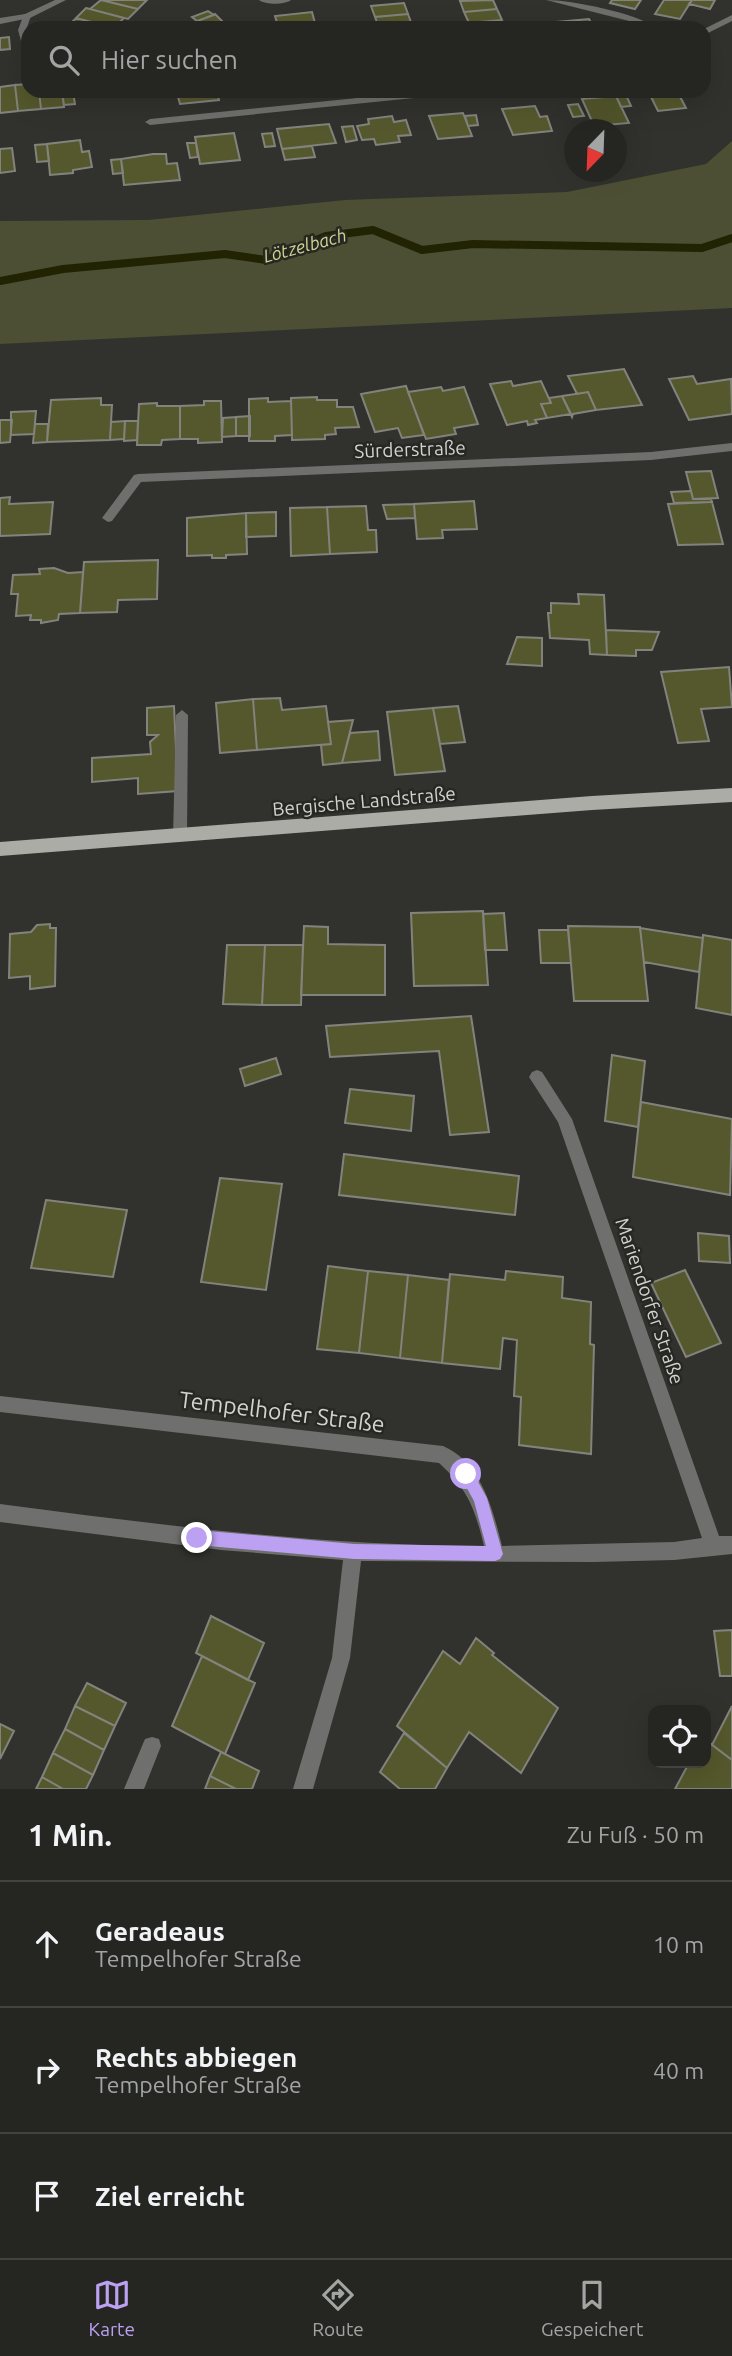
<!DOCTYPE html>
<html lang="de">
<head>
<meta charset="utf-8">
<style>
	:root { --surface:#252622; --page:#31322f; --text:#f1f3f6; --muted:#a3a5a5; --line:#424340; --accent:#bca0f2 }
	body { margin:0; font-family:Ubuntu,sans-serif; background:var(--page); color:var(--text) }
	.controls { position:absolute; right:21px; bottom:21px; display:grid; overflow:hidden; border-radius:14px; box-shadow:0 7px 28px #0002 }
	.controls button { width:63px; height:63px; display:grid; place-items:center; padding:0; border:0; border-bottom:2px solid var(--line); background:var(--surface); color:var(--text); font:35px sans-serif }
	.compass { position:absolute; left:564px; top:119px; width:63px; height:63px; border-radius:50%; background:var(--surface); box-shadow:0 7px 28px #0002; rotate:203deg }
	.stop { position:absolute; width:21px; height:21px; margin:-16px; border:5px solid #bca0f2; border-radius:50%; background:#fff }
	.stop.end { background:#bca0f2; border-color:#fff; box-shadow:0 2px 7px #0008 }
	.list { margin:0; padding:0; list-style:none }
	h2 { display:flex; justify-content:space-between; align-items:center; height:91px; margin:0; padding:0 28px; font-size:30px }
	h2 small { font-size:23px; font-weight:400; color:var(--muted) }
	.list li { display:grid; grid-template-columns:46px 1fr auto; gap:21px; align-items:center; box-sizing:border-box; height:126px; padding:0 28px; border-top:2px solid var(--line) }
	.list b { display:block; font-size:26px; white-space:nowrap }
	.list p { margin:0; font-size:23px; white-space:nowrap; color:var(--muted) }
	.list em { font-size:23px; font-style:normal; color:var(--muted) }
	.icon { flex:none; width:38px; height:38px; fill:none; stroke:currentColor; stroke-width:2; stroke-linecap:round; stroke-linejoin:round }
	.map { position:relative; flex:none; width:732px; height:1789px; overflow:hidden }
	.search { position:absolute; background:var(--surface); box-shadow:0 7px 28px #0002; left:21px; right:21px; top:21px; height:77px; display:flex; align-items:center; gap:18px; box-sizing:border-box; padding:0 24px; border-radius:21px; color:var(--muted); font-size:26px }
	.sheet { height:469px; background:var(--surface) }
	nav { display:flex; justify-content:space-around; align-items:center; box-sizing:border-box; height:98px; border-top:2px solid var(--line); background:var(--surface); font-size:19px; color:var(--muted) }
	nav a { display:grid; justify-items:center; gap:4px }
	nav .on { color:var(--accent) }
	.map>svg:first-child { display:block }
</style>
</head>
<body>
<div class="map">
<svg width="732" height="1789" viewBox="0 0 732 1789">
	<rect width="100%" height="100%" fill="#31322d"/>
	<path fill="#4d4f35" d="M732,141V308L0,344V221L148,220L345,200L567,192L706,164Z"/>
	<g fill="none" stroke-linecap="round" stroke-linejoin="round">
		<path stroke="#222303" stroke-width="8" d="M0,281L63,269L225,254L266,260L326,236L373,230L422,250L473,244L702,248L732,238"/>
	</g>
	<path fill="#55582c" stroke="#83837e" stroke-width="2" d="M101,0L138,9L128,19L90,9Z
		M101,0H147L138,9Z
		M493,0L497,9L464,12L460,1Z
		M612,0H641L635,9L610,3Z
		M664,0H692L680,19L655,14Z
		M692,0H715L710,9L689,4Z
		M404,3L408,14L375,17L371,6Z
		M86,8L90,9L124,18L114,28L76,18Z
		M497,9L502,20L469,23L464,12Z
		M208,11L214,15L197,21L192,17Z
		M312,12L315,23L278,26L275,16Z
		M215,14L224,23L196,26L193,23Z
		M408,14L412,25L379,28L375,17Z
		M76,18L114,28H66Z
		M589,19L594,28H559L557,22Z
		M502,20L505,28H471L469,23Z
		M224,23L225,28L187,27L196,26Z
		M315,23L316,28L278,26Z
		M9,37L10,49L0,50V38Z
		M28,84V91H39L41,109L18,111L15,85Z
		M15,85L18,111L0,113V87Z
		M39,91H62L64,107L41,109Z
		M217,91L219,100L180,104L177,93Z
		M648,91H677L686,108L658,111Z
		M73,92L75,104L64,105L62,93Z
		M626,95L631,106L621,107L616,96Z
		M616,96L629,123L594,126L582,99Z
		M578,104L584,116L573,117L568,105Z
		M535,106L540,117L547,116L552,131L513,135L502,109Z
		M463,113L472,136L438,139L429,116Z
		M476,115L478,125L468,126L465,116Z
		M392,116L394,122L406,120L411,135L398,136L400,142L376,145L374,139L362,140L357,126L369,124L368,119Z
		M329,124L336,143L282,149L277,129Z
		M353,126L357,140L346,142L342,127Z
		M234,133L240,160L200,164L195,137Z
		M272,133L275,146L265,147L262,134Z
		M80,140L82,152L89,151L92,167L73,170V173L50,175L47,144Z
		M187,143H196L198,157L190,158Z
		M47,144L49,161L37,162L35,145Z
		M312,146L315,157L285,160L282,149Z
		M12,148L15,171L0,173V149Z
		M153,154H166L167,164L177,163L180,180L124,185L121,159Z
		M121,159L123,173L113,174L111,160Z
		M624,369L642,405L596,410L588,392L577,394L568,376Z
		M693,376L697,384L731,379L732,414L689,420L669,379Z
		M511,381L513,386L541,381L551,403L541,404L547,418L535,420L537,423L528,425L527,421L507,425L490,384Z
		M406,386L424,435L402,438L398,428L375,432L361,394Z
		M441,387L443,391L464,387L478,424L454,428L456,434L426,439L408,392Z
		M588,392L596,410L573,414L572,417L562,396Z
		M562,396L571,414L547,418L541,404L551,403L549,398Z
		M317,397V400H337V407H353L359,427L335,428L336,434L325,435V439L292,440L291,398Z
		M101,398V405H112L110,440L47,442L51,400Z
		M268,398V402L291,401L292,435L275,436V441H249V399Z
		M204,401H221L222,442L198,443V439H180V406L204,405Z
		M157,403V406H180V439L162,440L161,445H137L139,404Z
		M36,411L34,434L11,435V412Z
		M250,416V436H236V417Z
		M236,417V436L222,437L223,418Z
		M0,420H12L10,442L0,443Z
		M125,421H138L137,440L124,441Z
		M125,421L124,439L110,440L111,422Z
		M35,424H48L47,442L33,443Z
		M711,471L718,498L693,499L686,472Z
		M691,491L693,499H711L712,502L674,503L671,492Z
		M10,497L9,504L53,502L50,534L0,536V498Z
		M474,501L477,529L442,530L443,538L417,539L414,504Z
		M712,502L723,544L678,545L668,504Z
		M414,504L415,518L387,519L383,505Z
		M366,506L368,530H376L377,552L330,554L327,507Z
		M327,507L330,554L291,556L290,508Z
		M276,512V536L246,537V513Z
		M246,513L247,554L226,555V558H212V555L187,556V518Z
		M158,560L157,599L118,600L117,612L80,613L84,562Z
		M54,568L68,573L83,572L80,613L59,614L58,620L41,623V620H30L31,615L16,616L18,594H11L13,575L40,574L39,569Z
		M578,594L604,595L607,655L590,654L589,640L550,638L548,613H551V603L579,604Z
		M606,630L659,632L652,650H636V656L607,655Z
		M517,637L542,638V666L507,664Z
		M729,667L732,707L701,709L709,741L678,743L661,672Z
		M280,698L282,710L326,706L331,744L257,750L253,699Z
		M253,699L257,750L220,753L216,703Z
		M174,706L178,791L138,794V778L92,782V758L151,754L150,742L158,735H147V708Z
		M458,706L465,742L440,744L433,708Z
		M433,708L445,771L395,775L387,712Z
		M353,720L342,763L323,765L321,745L331,744L328,722Z
		M378,731L380,760L342,763L350,733Z
		M483,911L488,985L414,986L411,913Z
		M504,913L507,950H485L483,914Z
		M50,924V928H56L55,986L30,989V976L9,978L10,934L31,932L37,925Z
		M304,926L328,927V944L385,945V995H301Z
		M568,926L640,927L648,1001H574Z
		M640,928L703,938L699,972L644,962Z
		M539,930H568L571,963H541Z
		M703,935L732,940V1015L696,1008Z
		M227,945H265L262,1005L223,1004Z
		M265,945H303L301,1005H262Z
		M471,1016L489,1132L450,1135L439,1051L330,1057L326,1026Z
		M612,1055L645,1061L638,1127L605,1121Z
		M276,1058L281,1074L245,1086L240,1069Z
		M350,1089L414,1096L411,1131L345,1123Z
		M641,1102L732,1119L730,1195L633,1177Z
		M344,1154L519,1176L515,1215L339,1195Z
		M220,1178L282,1184L266,1290L201,1282Z
		M46,1200L127,1210L113,1277L31,1268Z
		M698,1233L729,1236L730,1263L699,1261Z
		M328,1266L368,1271L359,1353L317,1349Z
		M685,1270L721,1343L686,1357L651,1283Z
		M368,1271L408,1275L400,1358L359,1353Z
		M506,1271L563,1277L562,1298L591,1302L590,1344L594,1345L591,1454L519,1445L521,1397L514,1396L517,1340L503,1338L500,1369L442,1363L450,1274L505,1280Z
		M408,1275L449,1280L442,1363L400,1358Z
		M211,1616L264,1643L248,1680L196,1653Z
		M732,1630V1676H720L714,1631Z
		M476,1638L494,1653L492,1655L558,1708L521,1773L469,1732L447,1768L397,1726L443,1651L460,1664Z
		M202,1656L255,1683L225,1754L172,1726Z
		M87,1683L126,1703L115,1726L75,1706Z
		M75,1706L115,1726L104,1750L65,1729Z
		M732,1706V1760L712,1745Z
		M0,1724L14,1731L0,1759Z
		M65,1729L104,1750L93,1775L53,1753Z
		M404,1733L447,1768L435,1789H400L380,1772Z
		M706,1740L732,1760V1789H675L689,1763H706Z
		M221,1752L259,1771L252,1789H236L210,1776Z
		M53,1753L93,1775L86,1789H63L42,1777Z
		M210,1776L236,1789H205Z
		M42,1777L63,1789H36Z"/>
	<g fill="none" stroke-linecap="round" stroke-linejoin="round">
		<path fill="#6f6f6d" fill-rule="evenodd" d="M24,14L31,16L26,30L28,51L23,48L18,30Z
			M182,710L188,715L187,837L185,841H175L173,837L176,715Z
			M152,1737L159,1739L161,1746L144,1789H124L145,1739Z"/>
		<path fill="#6f6f6d" fill-rule="evenodd" d="M55,0H66L30,18L0,24V18L25,14Z
			M259,0H291C284,5 266,5 259,0Z
			M546,0C571,0 637,13 656,28H645L633,22Z
			M732,15V21L704,35V29Z
			M426,91H458L453,94L150,125L145,122L150,119Z
			M732,443V451L651,460L141,482L112,521L108,522L102,518L134,475L138,474L651,452Z
			M537,1070L542,1072L572,1119L719,1536H732V1554L674,1560L594,1562L361,1561L350,1658L313,1789H293L332,1658L343,1560L221,1550L0,1522V1504C161,1525 321,1546 484,1546C475,1509 468,1489 439,1463L0,1412V1396L443,1446C481,1462 493,1510 502,1546L674,1542L702,1538L558,1122L529,1077L532,1072Z"/>
		<path fill="#acaca7" fill-rule="evenodd" d="M732,788V802L592,810L0,856V842L592,796Z"/>
	</g>
	<path fill="#bca0f2" d="M466,1467L471,1469L487,1498L503,1554L500,1559L495,1561L354,1559L197,1545L192,1543L190,1538L192,1532L197,1530L354,1544L486,1546L474,1501L459,1474Z"/>
	<g text-anchor="middle" stroke-width="5" stroke-linejoin="round" paint-order="stroke">
		<g font-size="18" font-style="italic" fill="#cfd58d" stroke="#272823">
			<text transform="translate(305 246) rotate(-15)" y="6">Lötzelbach</text>
		</g>
		<g font-size="19" fill="#d2d3d0" stroke="#272823">
			<text transform="translate(410 449) rotate(-2)" y="7">Sürderstraße</text>
			<text transform="translate(364 801) rotate(-5)" y="7">Bergische Landstraße</text>
			<text transform="translate(650 1301) rotate(71)" y="7">Mariendorfer Straße</text>
		</g>
		<g font-size="23" fill="#d2d3d0" stroke="#272823">
			<text transform="translate(282 1412) rotate(7)" y="8">Tempelhofer Straße</text>
		</g>
	</g>
</svg>
<div class="controls">
<button><svg class="icon" aria-label="locate" viewBox="0 0 24 24"><circle cx="12" cy="12" r="6"/><path d="M12 2v4M12 18v4M2 12h4M18 12h4"/></svg></button>
</div>
<svg class="compass" viewBox="-18 -18 36 36"><path d="M0-13l5 13h-10z" fill="#e53935"/><path d="M0 13l5-13h-10z" fill="#a3a5a5"/></svg>
<div class="stop" style="left:466px;top:1474px"></div>
<div class="stop end" style="left:197px;top:1538px"></div>
<div class="search"><svg class="icon" aria-label="search" viewBox="0 0 24 24"><circle cx="10" cy="10" r="6"/><path d="M15 15l6 6"/></svg>Hier suchen</div>
</div>
<section class="sheet">
<h2>1 Min.<small>Zu Fuß · 50 m</small></h2>
<ul class="list">
<li><svg class="icon" aria-label="ahead" viewBox="0 0 24 24"><path d="M12 20V5M6 11l6-6 6 6"/></svg><div><b>Geradeaus</b><p>Tempelhofer Straße</p></div><em>10 m</em></li>
<li><svg class="icon" aria-label="right" viewBox="0 0 24 24"><path d="M7 20v-9h11M14 6l5 5-5 5"/></svg><div><b>Rechts abbiegen</b><p>Tempelhofer Straße</p></div><em>40 m</em></li>
<li><svg class="icon" aria-label="arrive" viewBox="0 0 24 24"><path d="M6 21V4h12l-3 4 3 4H6"/></svg><div><b>Ziel erreicht</b></div></li>
</ul>
</section>
<nav>
<a class="on"><svg class="icon" aria-label="map" viewBox="0 0 24 24"><path d="M3 6l6-2 6 2 6-2v14l-6 2-6-2-6 2zM9 4v14M15 6v14"/></svg>Karte</a>
<a><svg class="icon" aria-label="directions" viewBox="0 0 24 24"><path d="M12 3l9 9-9 9-9-9zM9 14v-3h6M13 9l2 2-2 2"/></svg>Route</a>
<a><svg class="icon" aria-label="saved" viewBox="0 0 24 24"><path d="M7 4h10v16l-5-4-5 4z"/></svg>Gespeichert</a>
</nav>
</body>
</html>
